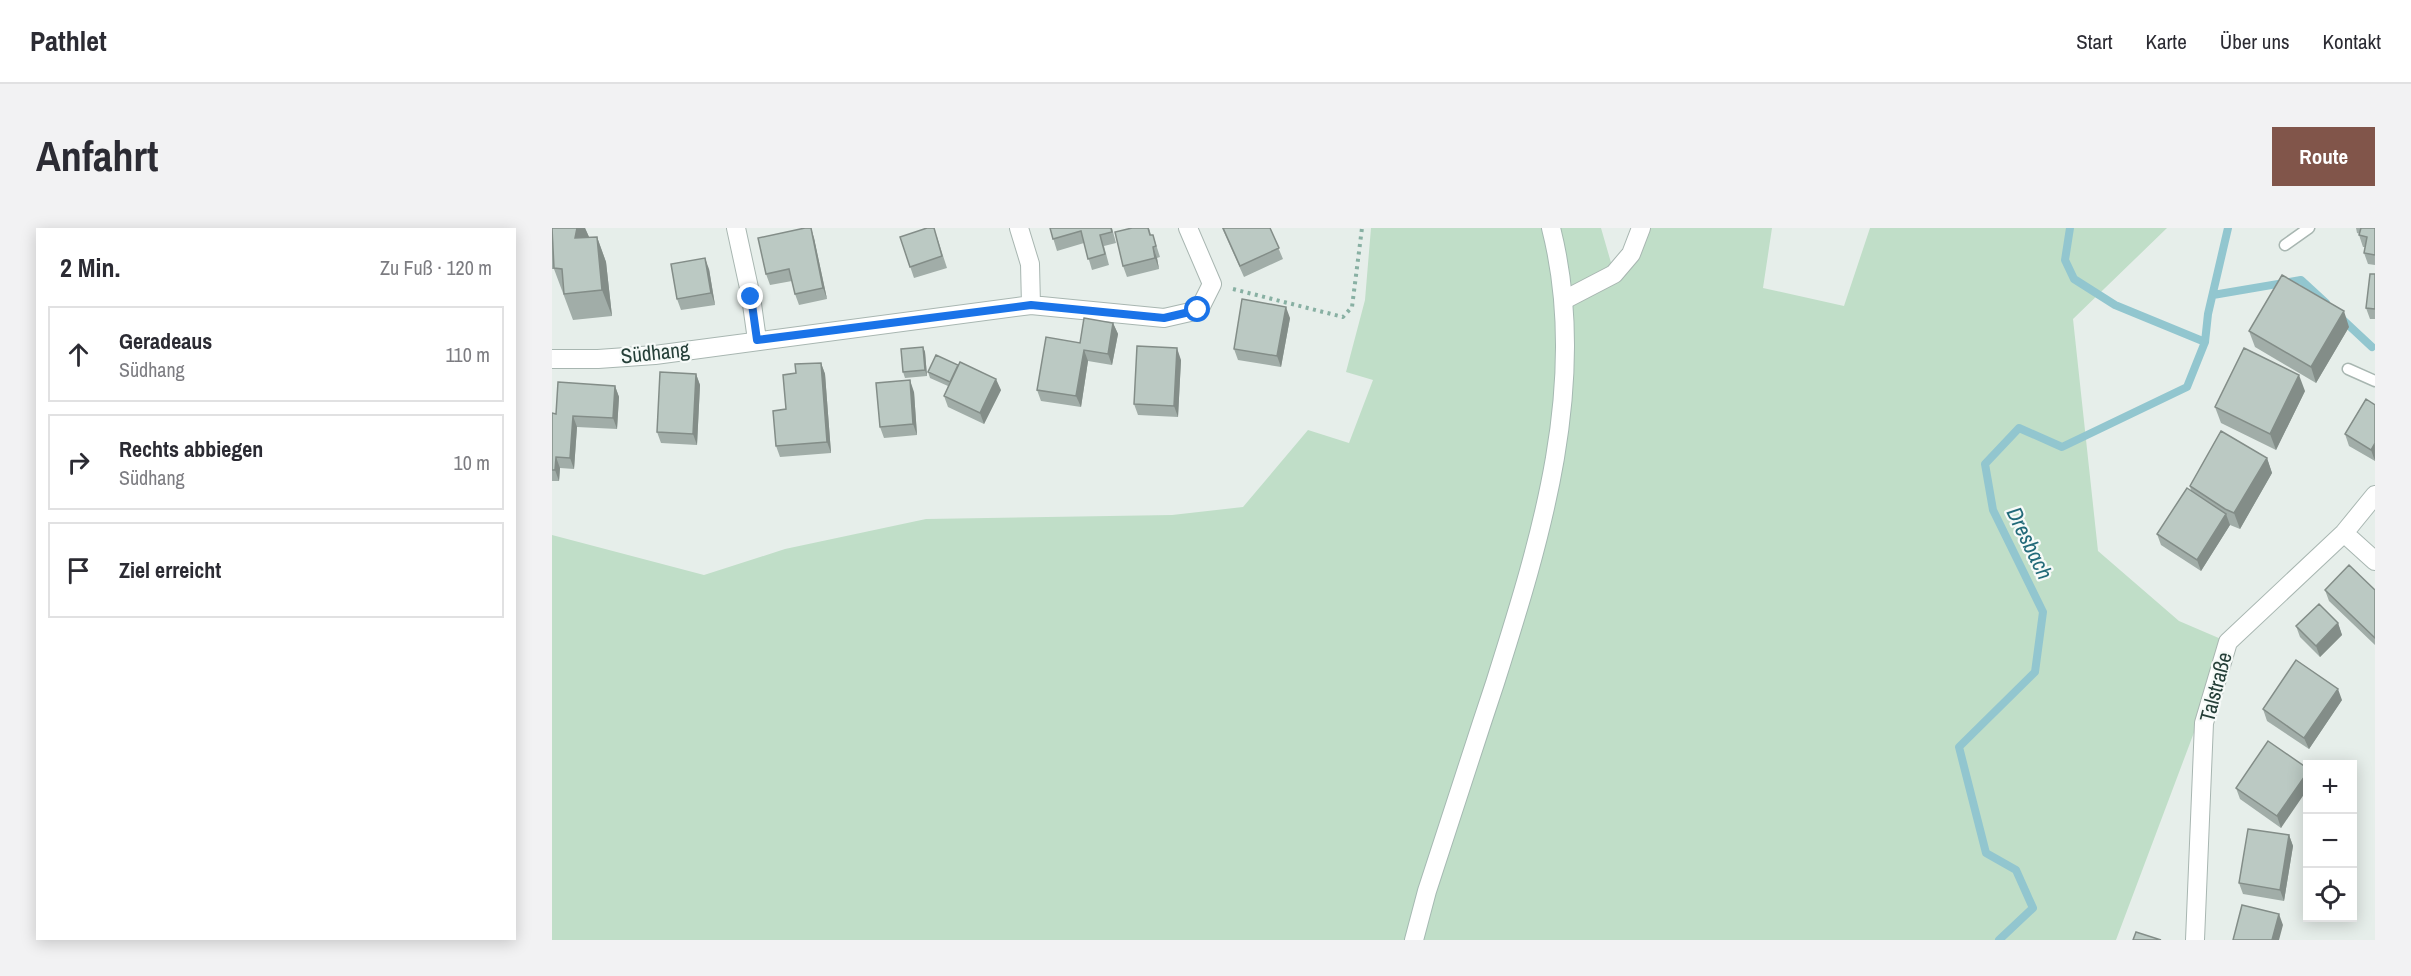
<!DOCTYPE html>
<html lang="de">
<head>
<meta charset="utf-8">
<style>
	:root { --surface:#fff; --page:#f2f2f3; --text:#2b2b33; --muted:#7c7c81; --line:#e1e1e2; --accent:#81554a }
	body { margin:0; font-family:"Archivo Narrow",sans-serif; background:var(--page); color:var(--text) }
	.controls { position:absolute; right:18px; bottom:18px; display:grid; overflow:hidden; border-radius:0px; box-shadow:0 3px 15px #0003 }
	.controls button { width:54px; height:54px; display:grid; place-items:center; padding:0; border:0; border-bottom:2px solid var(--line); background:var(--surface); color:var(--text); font:30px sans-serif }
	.stop { position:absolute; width:18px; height:18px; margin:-14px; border:4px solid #1a73e8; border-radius:50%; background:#fff }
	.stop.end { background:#1a73e8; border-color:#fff; box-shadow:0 2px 6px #0008 }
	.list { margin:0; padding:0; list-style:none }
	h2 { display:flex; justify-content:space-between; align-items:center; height:78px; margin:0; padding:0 24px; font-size:26px }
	h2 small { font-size:20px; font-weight:400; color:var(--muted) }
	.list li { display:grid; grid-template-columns:39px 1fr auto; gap:18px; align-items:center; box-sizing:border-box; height:96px; margin:0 12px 12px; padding:0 12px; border:2px solid var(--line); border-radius:0px }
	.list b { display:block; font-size:22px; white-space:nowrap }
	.list p { margin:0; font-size:20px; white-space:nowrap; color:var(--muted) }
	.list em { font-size:20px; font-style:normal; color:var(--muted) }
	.icon { flex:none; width:33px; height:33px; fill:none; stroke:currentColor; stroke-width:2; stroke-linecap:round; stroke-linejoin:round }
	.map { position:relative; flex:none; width:1823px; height:712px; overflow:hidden; border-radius:0px }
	header { display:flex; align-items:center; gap:36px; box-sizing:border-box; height:84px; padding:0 30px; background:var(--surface); border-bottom:2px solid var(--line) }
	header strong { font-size:28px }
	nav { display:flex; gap:33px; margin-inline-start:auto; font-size:21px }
	.intro { display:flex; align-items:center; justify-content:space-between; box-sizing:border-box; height:144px; padding:0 36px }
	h1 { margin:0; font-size:42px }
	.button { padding:15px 27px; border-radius:0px; background:var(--accent); color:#fff; font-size:21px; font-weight:700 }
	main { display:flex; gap:36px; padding:0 36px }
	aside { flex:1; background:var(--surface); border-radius:0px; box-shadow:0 3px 15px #0003 }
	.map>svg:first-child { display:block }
</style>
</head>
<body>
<header>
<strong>Pathlet</strong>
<nav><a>Start</a><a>Karte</a><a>Über uns</a><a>Kontakt</a></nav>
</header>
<div class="intro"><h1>Anfahrt</h1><a class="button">Route</a></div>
<main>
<aside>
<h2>2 Min.<small>Zu Fuß · 120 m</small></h2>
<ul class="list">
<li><svg class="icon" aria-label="ahead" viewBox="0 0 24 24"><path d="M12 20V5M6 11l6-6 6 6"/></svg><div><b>Geradeaus</b><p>Südhang</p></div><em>110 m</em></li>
<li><svg class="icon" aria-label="right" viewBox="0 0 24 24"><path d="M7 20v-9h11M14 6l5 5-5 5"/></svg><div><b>Rechts abbiegen</b><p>Südhang</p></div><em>10 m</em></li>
<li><svg class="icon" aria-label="arrive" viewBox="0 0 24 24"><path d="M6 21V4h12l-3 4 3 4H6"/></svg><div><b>Ziel erreicht</b></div></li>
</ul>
</aside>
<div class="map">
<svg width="1823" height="712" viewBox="0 0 1823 712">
	<rect width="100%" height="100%" fill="#e6eeea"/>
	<path fill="#c0dec8" d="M819,0H1049L1062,45L1089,0H1220L1211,60L1292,78L1318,0H1615L1521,91L1546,323L1627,393L1676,414L1564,712H0V307L152,347L233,321L374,291L620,287L691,279L756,202L797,215L821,152L794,144L813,72Z"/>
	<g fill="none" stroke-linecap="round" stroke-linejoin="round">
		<path stroke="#92c6cf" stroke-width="8" d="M1661,67L1749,52L1774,75
			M1790,91L1820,119
			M1653,114L1656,86L1676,0
			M1447,712L1481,680L1464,642L1434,625L1407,519L1483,444L1491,384L1441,282L1433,236L1467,200L1510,219L1635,159L1653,114L1563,77L1522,51L1513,32L1518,0"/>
		<defs>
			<path id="service" d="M1733,17L1757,0
				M1796,141L1823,153"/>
			<path id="minor" d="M184,0L199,69L205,112
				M467,0L478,36L479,77
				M1012,72L1062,46L1079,26L1089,0
				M0,131H46L103,127L479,77L612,90L647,82L660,56L636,0
				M1792,305L1823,333
				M1643,712L1652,495L1676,414L1792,305L1823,267"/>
			<path id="secondary" d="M862,712L875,663C898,593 920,524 943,455C989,310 1038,153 999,0"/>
		</defs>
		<use href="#service" stroke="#a8b6b1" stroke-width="13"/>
		<use href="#minor" stroke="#a8b6b1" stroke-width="20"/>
		<use href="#secondary" stroke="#a5b9b2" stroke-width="20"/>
		<path stroke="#88b0a3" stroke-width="4" stroke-dasharray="3 4.5" stroke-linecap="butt" d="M681,61L791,89L800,79L810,0"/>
		<use href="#service" stroke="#fff" stroke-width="10"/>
		<use href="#minor" stroke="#fff" stroke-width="18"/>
		<use href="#secondary" stroke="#fff" stroke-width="18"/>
	</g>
	<path fill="#a1ada8" d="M0,0H33L37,9H45L54,34L60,88L21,92L2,41H0Z
		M498,0H560L564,15L552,18L557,37L540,42L532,15L505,23Z
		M580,0H597L599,7H601L608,29L605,30L607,41L575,49L571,38Z
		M670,0H718L731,31L692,49Z
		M1804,0H1823V37L1816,36L1812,25L1813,19H1811L1807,7L1808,6L1805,5Z
		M348,9H385L395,40L362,50Z
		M262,10L275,71L247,77L243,66L240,53L218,57L214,46Z
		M157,41L163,77L129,82L125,71Z
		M1823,46V91H1818L1814,80Z
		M738,90L729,139L686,132L682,121Z
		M561,95L566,106L560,137L536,133L529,179L489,173L485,162L528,115Z
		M1797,99L1764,155L1703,119L1697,103Z
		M371,119L373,124L375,148L353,150L351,144Z
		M629,132L626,189L586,187L582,176Z
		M269,135L273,146L279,225L228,229L224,218L244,145Z
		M376,144L449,162L432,196L396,179L392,168L396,158L378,150Z
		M144,146L148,157L145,217L109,215L105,204Z
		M63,158L67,169L65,201L25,199L22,241L8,240L7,253H0V185L4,186Z
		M1753,163L1724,222L1669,195L1663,179Z
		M362,164L365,207L332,210L328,199Z
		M1814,171L1823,233L1797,218L1793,206Z
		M1715,230L1720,245L1688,301L1678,297L1649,343L1609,317L1605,306L1639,263L1638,258Z
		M1773,362H1823V417L1777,373Z
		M1786,395L1790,407L1768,429L1748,409L1744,398Z
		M1790,472L1757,521L1715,493L1711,481Z
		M1755,540L1729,600L1688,571L1684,560Z
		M1737,607L1741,618L1732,673L1691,666L1687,655Z"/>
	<path fill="#838d88" d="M25,0H33L37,9L23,10Z
		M259,0L262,10L275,71L271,60Z
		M45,9L54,34L60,88L50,62Z
		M601,19L605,30L607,41L603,30Z
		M153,30L157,41L163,77L159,65Z
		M734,79L738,90L729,139L725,128Z
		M1792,83L1797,99L1764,155L1759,139Z
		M561,95L566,106L560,137L556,126Z
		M371,119L373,124L375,148L373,142Z
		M625,120L629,132L626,189L622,178Z
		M532,122L536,133L529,179L524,168Z
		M269,135L273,146L279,225L275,214Z
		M144,146L148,157L145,217L141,206Z
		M1747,147L1753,163L1724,222L1718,206Z
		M444,151L449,162L432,196L428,185Z
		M358,152L362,164L365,207L361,196Z
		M63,158L67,169L65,201L61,190Z
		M21,188L25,199L22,241L18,230Z
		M1823,215V233L1819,222Z
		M4,229L8,240L7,253L3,242Z
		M1715,230L1720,245L1688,301L1682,285Z
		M1674,286L1678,297L1649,343L1645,332Z
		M1786,395L1790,407L1768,429L1764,418Z
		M1786,461L1790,472L1757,521L1752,510Z
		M1755,545V562L1729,600L1725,588Z
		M1737,607L1741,618L1732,673L1728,662Z
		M1727,686L1731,697L1727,712H1720Z"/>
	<path fill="#bbc9c3" stroke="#838d88" stroke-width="1.5" d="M0,0H25L23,10L45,9L50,62L12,66L10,41L2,40Z
		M253,0H259L271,60L243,66L237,41L214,46L206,10Z
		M375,0H382L390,28L358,39L348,9Z
		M498,0H559L560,4L548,7L553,26L536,31L529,3L501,11Z
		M580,0H596L598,7H601L604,18L601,19L603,30L571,38L563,4Z
		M671,0H718L727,20L688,38Z
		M1809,0H1823V27L1812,25L1815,9L1807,7Z
		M153,30L159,65L125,71L119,36Z
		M1818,46H1823V81L1814,80Z
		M1730,47L1792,83L1759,139L1697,103Z
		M690,71L734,79L725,128L682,121Z
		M532,90L561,95L556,126L532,122L524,168L485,162L494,109L528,115Z
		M585,118L625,120L622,178L582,176Z
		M371,119L373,142L351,144L349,121Z
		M1692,120L1747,147L1718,206L1663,179Z
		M384,127L406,137L398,154L376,144Z
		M408,134L444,151L428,185L392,168Z
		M269,135L275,214L224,218L221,183L234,181L231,147L244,145L243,136Z
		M108,144L144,146L141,206L105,204Z
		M358,152L361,196L328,199L324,155Z
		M6,154L63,158L61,190L21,188L18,230L4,229L3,242H0V185L4,186Z
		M1814,171L1823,177V215L1819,222L1793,206Z
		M1669,203L1715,230L1682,285L1673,281L1638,258Z
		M1635,260L1674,286L1645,332L1605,306Z
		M1797,337L1823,362V410L1773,362Z
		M1767,376L1786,395L1764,418L1744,398Z
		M1744,432L1786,461L1752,510L1711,481Z
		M1716,513L1755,540V545L1725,588L1684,560Z
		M1696,601L1737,607L1728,662L1687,655Z
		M1690,677L1727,686L1720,712H1681Z
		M1584,704L1609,712H1581Z"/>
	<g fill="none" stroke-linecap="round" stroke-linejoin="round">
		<path stroke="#1a73e8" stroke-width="8" d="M199,69L205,112L479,77L612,90L646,82"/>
	</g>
	<g text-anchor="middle" stroke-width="4.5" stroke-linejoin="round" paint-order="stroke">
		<g font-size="21" fill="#253f38" stroke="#f6faf8">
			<text transform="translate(103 125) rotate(-6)" y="7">Südhang</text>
			<text transform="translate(1664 459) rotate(-75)" y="7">Talstraße</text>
		</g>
		<g font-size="22" font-style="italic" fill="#226a79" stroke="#f6faf8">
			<text transform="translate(1478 315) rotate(64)" y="8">Dresbach</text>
		</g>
	</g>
</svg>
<div class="controls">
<button>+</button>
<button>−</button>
<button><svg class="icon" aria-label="locate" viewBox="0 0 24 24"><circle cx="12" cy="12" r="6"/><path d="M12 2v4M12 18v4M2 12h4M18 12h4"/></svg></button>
</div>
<div class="stop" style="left:646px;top:82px"></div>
<div class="stop end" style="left:199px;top:69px"></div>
</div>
</main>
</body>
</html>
